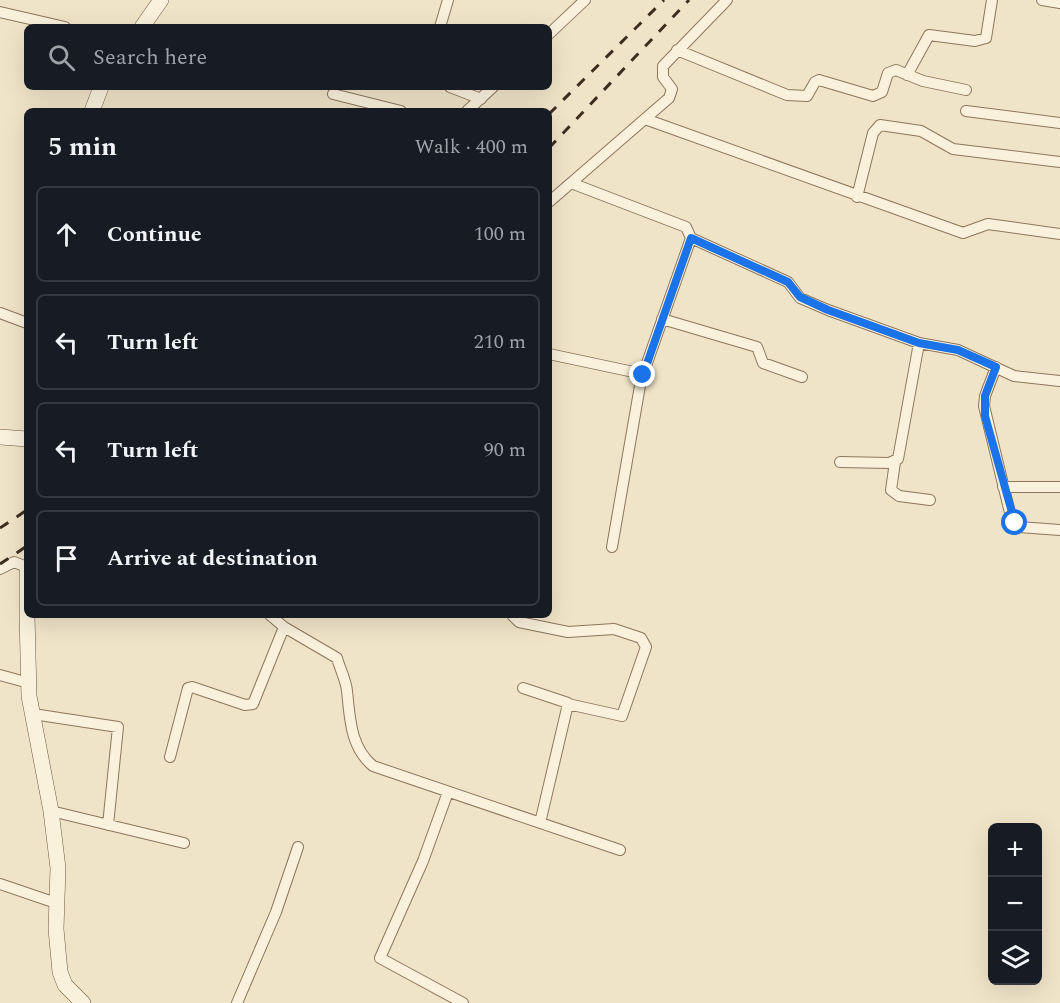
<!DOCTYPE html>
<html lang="en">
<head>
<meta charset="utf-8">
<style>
	:root { --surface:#171b24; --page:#242831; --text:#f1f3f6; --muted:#9ea1a6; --line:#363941 }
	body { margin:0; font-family:Spectral,serif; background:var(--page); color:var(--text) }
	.controls { position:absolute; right:18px; bottom:18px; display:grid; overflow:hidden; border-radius:9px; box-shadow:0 6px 24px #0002 }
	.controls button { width:54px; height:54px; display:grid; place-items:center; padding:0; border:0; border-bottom:2px solid var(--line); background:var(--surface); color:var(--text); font:30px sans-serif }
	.stop { position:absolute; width:18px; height:18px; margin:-14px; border:4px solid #1a73e8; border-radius:50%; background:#fff }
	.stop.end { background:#1a73e8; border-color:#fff; box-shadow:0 2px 6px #0008 }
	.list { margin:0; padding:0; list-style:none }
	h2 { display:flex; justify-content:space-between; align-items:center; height:78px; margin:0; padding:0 24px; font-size:26px }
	h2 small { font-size:20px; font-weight:400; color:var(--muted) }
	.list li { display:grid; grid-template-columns:39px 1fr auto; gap:18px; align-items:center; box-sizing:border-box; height:96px; margin:0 12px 12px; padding:0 12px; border:2px solid var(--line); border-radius:9px }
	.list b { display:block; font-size:22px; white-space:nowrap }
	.list em { font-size:20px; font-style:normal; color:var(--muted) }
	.icon { flex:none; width:33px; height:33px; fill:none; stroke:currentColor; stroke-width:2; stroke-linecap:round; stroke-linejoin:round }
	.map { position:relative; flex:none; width:1060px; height:1003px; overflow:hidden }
	.search { position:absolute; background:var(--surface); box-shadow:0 6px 24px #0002; left:24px; top:24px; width:528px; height:66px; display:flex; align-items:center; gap:15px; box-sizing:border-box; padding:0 21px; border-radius:9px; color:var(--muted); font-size:22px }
	.panel { position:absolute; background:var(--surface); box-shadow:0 6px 24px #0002; left:24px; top:108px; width:528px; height:510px; border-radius:9px }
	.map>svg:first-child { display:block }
</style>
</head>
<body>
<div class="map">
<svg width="1060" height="1003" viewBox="0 0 1060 1003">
	<rect width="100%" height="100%" fill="#f0e4c8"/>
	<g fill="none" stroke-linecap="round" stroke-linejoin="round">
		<defs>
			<path id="street" d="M1042,0L1060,3
				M0,12L65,27
				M440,27L448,0
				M549,34L585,0
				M677,50L787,95L807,96L815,82L819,80L873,96L882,92L888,73L896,70L923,81L966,90
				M907,75L929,35L975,41L986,38L992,0
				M450,87L481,99
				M333,94L401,111
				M467,111L493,87
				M966,111L1060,123
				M645,119L963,233L988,224L1060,234
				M571,183L686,227L691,238L641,380L612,547
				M857,197L873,133L880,125L921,131L953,149L1060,162
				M549,202L669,98L672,89L663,77V66L727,0
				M691,238L788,282L800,298L828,310L919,343L958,350L1014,376L1060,381
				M0,313L27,323
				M662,319L757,347L763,363L802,377
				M549,354L643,374
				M996,367L985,396L984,406L1011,517L1019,527L1060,530
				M840,462L889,463L898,459L919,343
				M895,462L891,490L899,496L930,500
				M1003,487H1060
				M0,569L14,562L27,567
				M270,615L284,627L337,658C340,669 346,680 347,691C350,718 350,747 373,766L620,850
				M512,615L519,622L568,632L614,629L641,638L646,647L622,716L568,704L540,823
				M0,675L29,683
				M523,688L568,703
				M33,714L118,727L108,825
				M170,757L188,688L192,687L245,705L253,704L284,627
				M448,792L423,861L380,958L463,1003
				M51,811L184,843
				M0,884L56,903
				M237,1003L276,912L298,847"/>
			<path id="secondary" d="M142,27L161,0
				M92,111L101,87
				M0,437L27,439
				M27,571V613
				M27,615L29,696L51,811L58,868L56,929L60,972L65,985L83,1003"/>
		</defs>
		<use href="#street" stroke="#8d765c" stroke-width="12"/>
		<use href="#secondary" stroke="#6f573f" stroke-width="16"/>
		<use href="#street" stroke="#faf1dc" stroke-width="10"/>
		<use href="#secondary" stroke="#faf1dc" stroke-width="15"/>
		<path stroke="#3d2e20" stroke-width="3" stroke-dasharray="10 10" stroke-linecap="butt" d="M549,114L664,0
			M549,148L689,0
			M0,528L27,510
			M0,564L27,546"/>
	</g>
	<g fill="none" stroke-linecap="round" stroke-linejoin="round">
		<path stroke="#1a73e8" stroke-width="8" d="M643,375L691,238L788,282L800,297L828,310L919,343L958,350L996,367L985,396V416L1015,523"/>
	</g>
</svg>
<div class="controls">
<button>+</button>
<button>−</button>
<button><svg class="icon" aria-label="layers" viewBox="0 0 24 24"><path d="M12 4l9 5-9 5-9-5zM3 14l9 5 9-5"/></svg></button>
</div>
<div class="stop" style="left:1015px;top:523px"></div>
<div class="stop end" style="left:643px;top:375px"></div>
<div class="search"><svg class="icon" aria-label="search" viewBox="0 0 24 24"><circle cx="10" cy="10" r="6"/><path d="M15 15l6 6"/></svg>Search here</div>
<section class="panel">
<h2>5 min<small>Walk · 400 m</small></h2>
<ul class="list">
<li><svg class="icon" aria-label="ahead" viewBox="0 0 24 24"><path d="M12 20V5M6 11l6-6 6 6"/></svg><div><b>Continue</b></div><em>100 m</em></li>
<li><svg class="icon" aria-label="left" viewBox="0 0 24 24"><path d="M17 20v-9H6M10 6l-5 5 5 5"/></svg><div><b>Turn left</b></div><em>210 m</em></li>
<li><svg class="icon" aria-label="left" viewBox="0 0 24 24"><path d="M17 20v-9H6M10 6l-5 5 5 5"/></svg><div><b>Turn left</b></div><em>90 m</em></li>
<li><svg class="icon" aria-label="arrive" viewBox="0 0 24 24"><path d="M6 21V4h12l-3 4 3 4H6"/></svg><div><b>Arrive at destination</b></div></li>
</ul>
</section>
</div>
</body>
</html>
